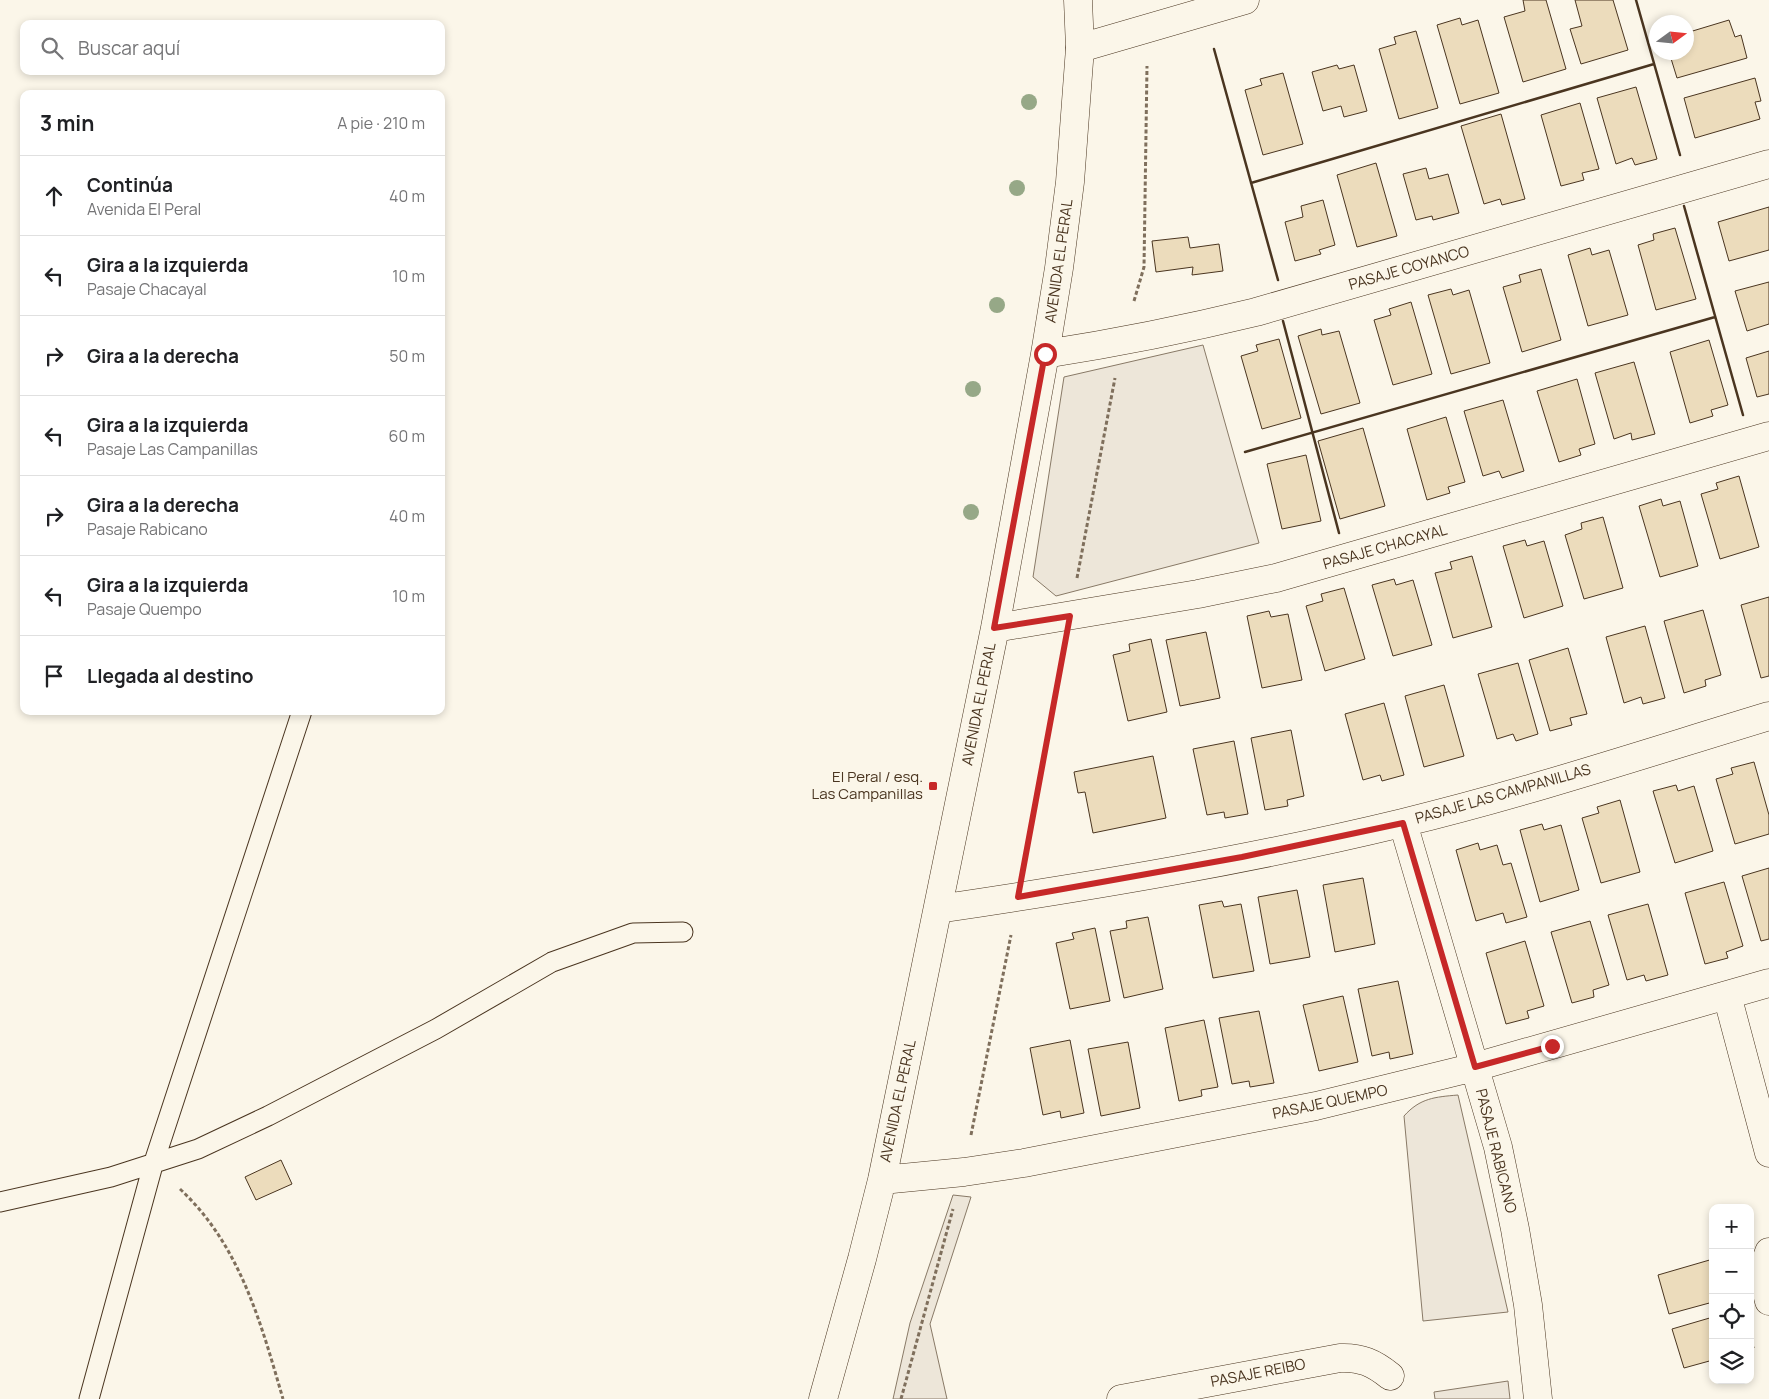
<!DOCTYPE html>
<html lang="es">
<head>
<meta charset="utf-8">
<style>
	:root { --surface:#fff; --page:#f2f2f2; --text:#202124; --muted:#757577; --line:#e0e0e0 }
	body { margin:0; font-family:Manrope,sans-serif; background:var(--page); color:var(--text) }
	.controls { position:absolute; right:15px; bottom:15px; display:grid; overflow:hidden; border-radius:10px; box-shadow:0 2px 8px #0003 }
	.controls button { width:45px; height:45px; display:grid; place-items:center; padding:0; border:0; border-bottom:1px solid var(--line); background:var(--surface); color:var(--text); font:25px sans-serif }
	.compass { position:absolute; left:1649px; top:15px; width:45px; height:45px; border-radius:50%; background:var(--surface); box-shadow:0 2px 8px #0003; rotate:75deg }
	.stop { position:absolute; width:15px; height:15px; margin:-11px; border:4px solid #c62828; border-radius:50%; background:#fff }
	.stop.end { background:#c62828; border-color:#fff; box-shadow:0 1px 5px #0008 }
	.list { margin:0; padding:0; list-style:none }
	h2 { display:flex; justify-content:space-between; align-items:center; height:65px; margin:0; padding:0 20px; font-size:21px }
	h2 small { font-size:16px; font-weight:400; color:var(--muted) }
	.list li { display:grid; grid-template-columns:32px 1fr auto; gap:15px; align-items:center; box-sizing:border-box; height:80px; padding:0 20px; border-top:1px solid var(--line) }
	.list b { display:block; font-size:19px; white-space:nowrap }
	.list p { margin:0; font-size:16px; white-space:nowrap; color:var(--muted) }
	.list em { font-size:16px; font-style:normal; color:var(--muted) }
	.icon { flex:none; width:28px; height:28px; fill:none; stroke:currentColor; stroke-width:2; stroke-linecap:round; stroke-linejoin:round }
	.map { position:relative; flex:none; width:1769px; height:1399px; overflow:hidden }
	.search { position:absolute; background:var(--surface); box-shadow:0 2px 8px #0003; left:20px; top:20px; width:425px; height:55px; display:flex; align-items:center; gap:12px; box-sizing:border-box; padding:0 18px; border-radius:10px; color:var(--muted); font-size:19px }
	.panel { position:absolute; background:var(--surface); box-shadow:0 2px 8px #0003; left:20px; top:90px; width:425px; height:625px; border-radius:10px }
	.map>svg:first-child { display:block }
</style>
</head>
<body>
<div class="map">
<svg width="1769" height="1399" viewBox="0 0 1769 1399">
	<rect width="100%" height="100%" fill="#fbf6e9"/>
	<path fill="#ede6d9" stroke="#887966" d="M1203,345L1259,543L1056,596L1033,577L1064,377Z
		M1458,1095L1508,1312L1423,1321L1404,1116C1420,1098 1435,1097 1458,1095Z
		M953,1195L971,1197L930,1324L947,1399H893L910,1323Z
		M1508,1381L1510,1399H1435L1434,1392Z"/>
	<path fill="#ecdcbc" stroke="#4a3520" d="M1523,0H1546L1566,69L1523,82L1504,17L1525,11Z
		M1575,0H1613L1628,50L1581,64L1570,29L1582,26Z
		M1460,18L1462,25L1478,20L1499,93L1460,104L1437,25Z
		M1729,20L1735,37L1741,35L1747,58L1677,78L1669,52H1686V33Z
		M1416,31L1438,108L1399,119L1379,49L1396,44L1394,37Z
		M1337,65L1339,69L1354,65L1367,111L1344,117L1341,106L1323,111L1312,72Z
		M1283,73L1303,144L1263,155L1245,90L1262,85L1260,79Z
		M1755,78L1761,101L1755,102L1760,119L1695,138L1684,98Z
		M1636,87L1657,159L1635,165L1632,158L1616,164L1597,98Z
		M1580,103L1599,169L1582,173L1584,180L1561,186L1541,115Z
		M1501,114L1525,199L1502,205L1500,199L1484,204L1461,126Z
		M1376,163L1397,236L1357,247L1337,175Z
		M1426,168L1429,179L1448,174L1459,213L1433,220L1432,216L1416,220L1403,174Z
		M1323,200L1335,245L1319,250L1321,254L1295,261L1285,222L1303,217L1301,206Z
		M1769,207V250L1729,261L1718,222Z
		M1675,228L1696,299L1656,310L1638,245L1654,240L1653,234Z
		M1188,237L1190,248L1219,244L1223,271L1192,275L1193,267L1156,272L1152,241Z
		M1590,248L1592,255L1609,250L1628,315L1588,326L1568,255Z
		M1541,269L1561,340L1522,352L1503,287L1521,282L1519,275Z
		M1769,282V324L1747,331L1735,291Z
		M1451,289L1453,295L1469,290L1490,363L1451,374L1428,295Z
		M1411,302L1432,374L1393,385L1374,320L1391,315L1389,309Z
		M1321,329L1322,335L1339,331L1360,403L1321,414L1298,336Z
		M1279,339L1301,418L1262,429L1241,356L1258,351L1256,345Z
		M1709,340L1728,405L1711,410L1713,416L1690,423L1670,352Z
		M1769,351V394L1757,397L1746,358Z
		M1634,362L1655,434L1632,440L1631,433L1614,439L1595,373Z
		M1577,379L1595,444L1579,449L1581,455L1559,462L1537,391Z
		M1503,400L1524,471L1502,478L1499,471L1483,476L1464,411Z
		M1446,417L1465,482L1448,487L1450,493L1427,500L1407,429Z
		M1363,428L1385,506L1340,519L1318,441Z
		M1306,455L1321,521L1282,529L1267,464Z
		M1739,476L1759,547L1720,559L1701,494L1718,489L1716,483Z
		M1661,499L1663,506L1680,501L1698,566L1660,577L1639,506Z
		M1603,517L1623,588L1584,599L1565,535L1582,529L1581,523Z
		M1525,540L1527,546L1544,541L1563,606L1524,618L1503,546Z
		M1472,556L1492,627L1453,638L1435,573L1452,569L1450,562Z
		M1394,579L1396,585L1413,580L1432,645L1393,656L1372,585Z
		M1344,588L1365,659L1325,671L1306,606L1323,601L1321,594Z
		M1769,597V676L1761,678L1741,605Z
		M1703,610L1721,675L1705,680L1706,686L1684,693L1664,621Z
		M1269,611L1271,617L1288,614L1302,680L1262,688L1247,616Z
		M1645,626L1665,698L1643,704L1641,697L1624,703L1606,637Z
		M1206,632L1220,698L1180,706L1166,640Z
		M1151,639L1167,712L1128,721L1113,655L1130,651L1129,644Z
		M1568,648L1587,714L1570,718L1572,725L1550,731L1529,660Z
		M1518,663L1538,734L1516,741L1513,734L1497,739L1478,674Z
		M1444,685L1464,756L1424,767L1405,696Z
		M1384,703L1404,775L1382,781L1380,775L1363,780L1345,714Z
		M1291,730L1304,796L1287,800L1288,806L1265,810L1251,738Z
		M1234,741L1248,814L1225,818L1224,812L1207,815L1193,749Z
		M1153,756L1166,818L1093,833L1085,792L1078,793L1074,772Z
		M1754,762L1769,815V834L1735,844L1716,779L1733,774L1731,768Z
		M1676,785L1678,791L1694,786L1713,851L1675,863L1653,791Z
		M1620,800L1640,872L1601,883L1582,818L1599,813L1597,807Z
		M1542,824L1544,830L1561,825L1579,890L1540,902L1520,830Z
		M1478,843L1480,850L1497,845L1503,865L1511,863L1527,917L1506,923L1503,913L1476,921L1456,850Z
		M1769,868V939L1761,941L1742,876Z
		M1363,878L1375,944L1335,952L1323,885Z
		M1724,882L1743,946L1726,952L1728,958L1705,964L1685,893Z
		M1297,890L1310,957L1270,964L1258,897Z
		M1222,901L1224,907L1241,904L1254,971L1213,978L1199,905Z
		M1648,904L1668,975L1646,981L1644,975L1627,980L1608,915Z
		M1148,917L1163,989L1124,998L1110,931L1127,928L1126,921Z
		M1590,921L1609,985L1593,990L1594,997L1572,1003L1551,932Z
		M1095,928L1110,1001L1070,1009L1056,943L1074,939L1072,933Z
		M1525,941L1544,1006L1527,1011L1529,1018L1506,1024L1486,953Z
		M1398,981L1413,1054L1390,1059L1389,1052L1372,1056L1358,989Z
		M1343,996L1358,1062L1319,1071L1303,1005Z
		M1259,1011L1274,1083L1250,1087L1249,1081L1232,1084L1219,1018Z
		M1204,1020L1218,1087L1201,1090L1202,1096L1179,1101L1165,1028Z
		M1070,1040L1084,1113L1061,1118L1060,1111L1043,1115L1030,1048Z
		M1128,1042L1140,1108L1101,1116L1088,1049Z
		M281,1160L292,1184L256,1200L245,1177Z
		M1713,1259V1302L1669,1314L1658,1275Z
		M1713,1317V1360L1684,1368L1672,1329Z
		M1750,1332L1754,1348L1750,1349Z"/>
	<g fill="none" stroke-linecap="round" stroke-linejoin="round">
		<defs>
			<path id="lane" d="M0,1202L111,1177L198,1149L268,1116L436,1029L552,962L633,933L683,932
				M89,1399L153,1165L302,711"/>
			<path id="street" d="M1045,354C1116,343 1186,329 1256,312L1769,164
				M995,628L1198,594L1276,578L1769,436
				M1403,823L1498,1147L1515,1229L1528,1305L1538,1399
				M938,909C1093,886 1249,860 1402,823C1526,793 1647,753 1769,716
				M1727,995L1769,1153
				M882,1180L964,1172L1024,1163L1316,1106L1475,1067L1769,983
				M1769,1252C1762,1269 1764,1283 1769,1301
				M823,1399L862,1259L882,1180L995,628L1045,354L1059,268L1070,182L1080,48
				M1121,1399L1340,1358C1361,1357 1374,1363 1390,1376"/>
			<path id="secondary" d="M1078,0L1080,48L1245,0"/>
		</defs>
		<use href="#lane" stroke="#4a3520" stroke-width="21"/>
		<use href="#street" stroke="#4a3520" stroke-width="29"/>
		<use href="#secondary" stroke="#4a3520" stroke-width="29"/>
		<path stroke="#7f6f5c" stroke-width="3" stroke-dasharray="4 2.5" stroke-linecap="butt" d="M1134,301L1144,267L1147,66
			M1077,578L1115,378
			M1025,860L1063,653
			M971,1135L1011,935
			M180,1189C240,1245 261,1323 283,1399
			M901,1399L953,1209"/>
		<use href="#lane" stroke="#fbf6e9" stroke-width="19"/>
		<use href="#street" stroke="#fbf6e9" stroke-width="28"/>
		<use href="#secondary" stroke="#fbf6e9" stroke-width="28"/>
		<path stroke="#4a3520" stroke-width="2.5" d="M1636,0L1680,155
			M1214,49L1278,280
			M1251,183L1654,64
			M1684,206L1743,415
			M1283,321L1339,533
			M1245,452L1715,317"/>
	</g>
	<g fill="#96a887">
		<circle cx="1029" cy="102" r="8"/>
		<circle cx="1017" cy="188" r="8"/>
		<circle cx="997" cy="305" r="8"/>
		<circle cx="973" cy="389" r="8"/>
		<circle cx="971" cy="512" r="8"/>
	</g>
	<g fill="none" stroke-linecap="round" stroke-linejoin="round">
		<path stroke="#c62828" stroke-width="6" d="M1045,354L994,628L1070,616L1018,897L1242,857L1403,823L1475,1067L1552,1046"/>
	</g>
	<rect fill="#c62828" stroke="#fbf6e9" stroke-width="2" x="928" y="781" width="10" height="10" rx="2.5"/>
	<g text-anchor="middle" stroke-width="4" stroke-linejoin="round" paint-order="stroke">
		<g font-size="15" fill="#4a3520" stroke="#fbf6e9">
			<text transform="translate(1059 261) rotate(-82)" y="5">AVENIDA EL PERAL</text>
			<text transform="translate(1409 268) rotate(-16)" y="5">PASAJE COYANCO</text>
			<text transform="translate(1385 547) rotate(-16)" y="5">PASAJE CHACAYAL</text>
			<text transform="translate(979 704) rotate(-79)" y="5">AVENIDA EL PERAL</text>
			<text transform="translate(1503 794) rotate(-16)" y="5">PASAJE LAS CAMPANILLAS</text>
			<text transform="translate(898 1101) rotate(-78)" y="5">AVENIDA EL PERAL</text>
			<text transform="translate(1330 1102) rotate(-12)" y="5">PASAJE QUEMPO</text>
			<text transform="translate(1496 1151) rotate(76)" y="5">PASAJE RABICANO</text>
			<text transform="translate(1258 1373) rotate(-11)" y="5">PASAJE REIBO</text>
		</g>
		<g font-size="15" fill="#4a3520" stroke="#fbf6e9" text-anchor="end">
			<text x="923" y="782">El Peral / esq.<tspan x="923" dy="17">Las Campanillas</tspan></text>
		</g>
	</g>
</svg>
<div class="controls">
<button>+</button>
<button>−</button>
<button><svg class="icon" aria-label="locate" viewBox="0 0 24 24"><circle cx="12" cy="12" r="6"/><path d="M12 2v4M12 18v4M2 12h4M18 12h4"/></svg></button>
<button><svg class="icon" aria-label="layers" viewBox="0 0 24 24"><path d="M12 4l9 5-9 5-9-5zM3 14l9 5 9-5"/></svg></button>
</div>
<svg class="compass" viewBox="-18 -18 36 36"><path d="M0-13l5 13h-10z" fill="#e53935"/><path d="M0 13l5-13h-10z" fill="#757577"/></svg>
<div class="stop" style="left:1045px;top:354px"></div>
<div class="stop end" style="left:1552px;top:1046px"></div>
<div class="search"><svg class="icon" aria-label="search" viewBox="0 0 24 24"><circle cx="10" cy="10" r="6"/><path d="M15 15l6 6"/></svg>Buscar aquí</div>
<section class="panel">
<h2>3 min<small>A pie · 210 m</small></h2>
<ul class="list">
<li><svg class="icon" aria-label="ahead" viewBox="0 0 24 24"><path d="M12 20V5M6 11l6-6 6 6"/></svg><div><b>Continúa</b><p>Avenida El Peral</p></div><em>40 m</em></li>
<li><svg class="icon" aria-label="left" viewBox="0 0 24 24"><path d="M17 20v-9H6M10 6l-5 5 5 5"/></svg><div><b>Gira a la izquierda</b><p>Pasaje Chacayal</p></div><em>10 m</em></li>
<li><svg class="icon" aria-label="right" viewBox="0 0 24 24"><path d="M7 20v-9h11M14 6l5 5-5 5"/></svg><div><b>Gira a la derecha</b></div><em>50 m</em></li>
<li><svg class="icon" aria-label="left" viewBox="0 0 24 24"><path d="M17 20v-9H6M10 6l-5 5 5 5"/></svg><div><b>Gira a la izquierda</b><p>Pasaje Las Campanillas</p></div><em>60 m</em></li>
<li><svg class="icon" aria-label="right" viewBox="0 0 24 24"><path d="M7 20v-9h11M14 6l5 5-5 5"/></svg><div><b>Gira a la derecha</b><p>Pasaje Rabicano</p></div><em>40 m</em></li>
<li><svg class="icon" aria-label="left" viewBox="0 0 24 24"><path d="M17 20v-9H6M10 6l-5 5 5 5"/></svg><div><b>Gira a la izquierda</b><p>Pasaje Quempo</p></div><em>10 m</em></li>
<li><svg class="icon" aria-label="arrive" viewBox="0 0 24 24"><path d="M6 21V4h12l-3 4 3 4H6"/></svg><div><b>Llegada al destino</b></div></li>
</ul>
</section>
</div>
</body>
</html>
